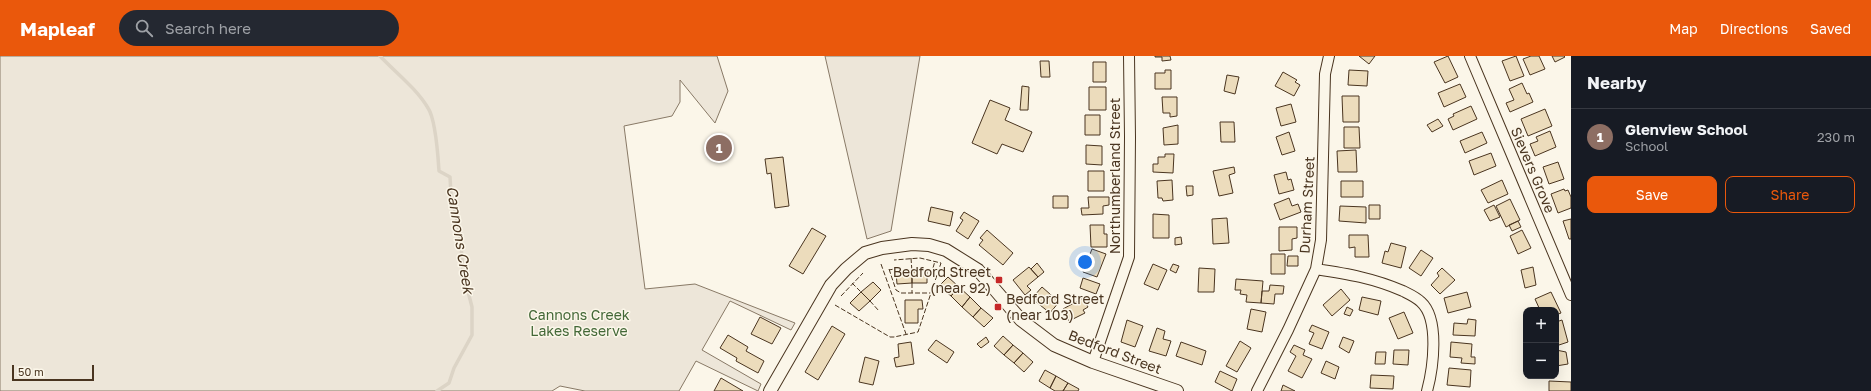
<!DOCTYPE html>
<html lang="en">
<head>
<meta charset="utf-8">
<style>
	:root { --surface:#171b24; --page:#242831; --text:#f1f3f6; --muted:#9ea1a6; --line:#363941; --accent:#ea580c }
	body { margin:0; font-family:"Golos Text",sans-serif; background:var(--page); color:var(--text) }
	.controls { position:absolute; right:12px; bottom:12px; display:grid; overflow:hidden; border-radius:8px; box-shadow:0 4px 16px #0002 }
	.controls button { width:36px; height:36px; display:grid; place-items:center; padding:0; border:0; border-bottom:1px solid var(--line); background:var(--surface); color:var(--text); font:20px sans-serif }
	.scale { position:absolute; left:12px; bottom:10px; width:82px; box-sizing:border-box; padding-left:4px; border:2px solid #4a3520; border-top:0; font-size:11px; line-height:14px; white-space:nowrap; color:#4a3520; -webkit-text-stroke:3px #fbf6e9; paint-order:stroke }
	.you { position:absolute; left:1085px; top:206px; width:14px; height:14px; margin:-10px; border:3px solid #fff; border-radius:50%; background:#1a73e8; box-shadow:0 0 0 6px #1a73e833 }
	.badge { display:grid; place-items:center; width:26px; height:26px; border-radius:50%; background:var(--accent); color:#fff; font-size:13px; font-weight:700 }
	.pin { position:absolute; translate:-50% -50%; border:2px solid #fff; box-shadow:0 1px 4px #0006 }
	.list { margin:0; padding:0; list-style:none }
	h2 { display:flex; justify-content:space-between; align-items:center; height:52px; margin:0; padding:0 16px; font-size:17px }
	h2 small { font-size:13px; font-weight:400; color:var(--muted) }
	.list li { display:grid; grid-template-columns:26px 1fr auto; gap:12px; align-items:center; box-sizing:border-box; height:56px; padding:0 16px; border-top:1px solid var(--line) }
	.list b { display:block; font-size:15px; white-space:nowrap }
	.list p { margin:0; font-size:13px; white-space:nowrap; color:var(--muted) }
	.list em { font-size:13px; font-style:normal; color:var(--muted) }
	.actions { display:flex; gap:8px; padding:12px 16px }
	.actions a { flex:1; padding:9px 0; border:1px solid var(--accent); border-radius:8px; text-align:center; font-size:14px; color:var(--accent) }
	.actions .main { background:var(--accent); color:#fff }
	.icon { flex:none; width:22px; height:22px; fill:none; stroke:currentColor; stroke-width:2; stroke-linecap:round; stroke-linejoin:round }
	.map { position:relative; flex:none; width:1571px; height:335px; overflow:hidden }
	header { display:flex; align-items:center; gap:24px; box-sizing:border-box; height:56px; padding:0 20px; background:var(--accent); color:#fff }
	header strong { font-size:19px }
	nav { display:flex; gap:22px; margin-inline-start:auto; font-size:14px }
	.search { width:280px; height:36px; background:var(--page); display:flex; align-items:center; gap:10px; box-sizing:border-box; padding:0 14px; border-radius:22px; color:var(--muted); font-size:15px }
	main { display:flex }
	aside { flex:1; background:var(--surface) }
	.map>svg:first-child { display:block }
</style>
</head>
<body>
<header>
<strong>Mapleaf</strong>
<div class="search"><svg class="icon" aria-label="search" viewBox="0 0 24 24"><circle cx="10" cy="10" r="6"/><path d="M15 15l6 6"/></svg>Search here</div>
<nav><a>Map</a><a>Directions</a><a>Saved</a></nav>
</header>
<main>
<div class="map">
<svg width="1571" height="335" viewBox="0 0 1571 335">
	<rect width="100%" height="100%" fill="#fbf6e9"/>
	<path fill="#ede6d9" stroke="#887966" d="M0,0H717L728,35L715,67L680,24V46L672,60L624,70L645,233L695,228L795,267L791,274L730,245L702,294L761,328L758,335L696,305L679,335H585L560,330L552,335H0Z
		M825,0H920L891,175L867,183Z"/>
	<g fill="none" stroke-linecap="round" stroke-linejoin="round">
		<path stroke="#dcd4c6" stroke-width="3.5" d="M380,0C396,17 416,32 428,52C436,64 438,100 439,115L450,121L451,138L460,177L463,216L472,251V279L454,312L449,327L437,335"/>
	</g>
	<path fill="#ecdcbc" stroke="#4a3520" d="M1155,0H1170L1171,4L1162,5V1H1155Z
		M1359,0H1375L1369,8Z
		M1448,0L1458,21L1445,27L1434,6Z
		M1516,0L1524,20L1510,25L1502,5Z
		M1531,0H1539L1545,13L1530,19L1523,3Z
		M1552,0H1564L1565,1L1555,6Z
		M1040,5H1049L1050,21H1041Z
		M1093,6H1106V26H1093Z
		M1165,14H1171V33H1155V17H1165Z
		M1349,14L1368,15L1367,30L1348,29Z
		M1283,16L1297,24L1295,26L1300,29L1294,40L1275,30Z
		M1227,19L1239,21L1235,38L1224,35Z
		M1522,27L1527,38L1529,37L1533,46L1510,56L1506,47L1514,44L1509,33Z
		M1460,28L1466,41L1444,51L1438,37Z
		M1022,30L1029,31L1028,54H1020Z
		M1089,31H1106V54H1089Z
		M1342,40H1359V66H1343Z
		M1162,41H1177V60L1170,61V57H1163Z
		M990,44L1010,52L1005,64L1032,76L1023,96L1002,88L997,98L972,87Z
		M1291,48L1296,66L1281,70L1276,52Z
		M1471,50L1477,63L1453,74L1448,63L1454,60L1453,58Z
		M1545,53L1552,70L1528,80L1521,63Z
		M1085,59H1100V79H1085Z
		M1438,63L1443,70L1432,76L1427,69Z
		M1220,66H1234L1235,86H1221Z
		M1178,69V88L1164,89L1163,72Z
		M1344,71H1359L1360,92H1344Z
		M1550,75L1556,91L1535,100L1530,88L1538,85L1536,81Z
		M1289,76L1295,95L1282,99L1276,81Z
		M1482,76L1487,87L1465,97L1460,85Z
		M1086,89L1102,90V109L1086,108Z
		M1356,94L1357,116H1338L1337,95Z
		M1491,97L1496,110L1474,119L1469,105Z
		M1165,98H1174L1173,117L1153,116V108H1158V101H1165Z
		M783,101L789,150L775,152L771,117L767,118L765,103Z
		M1558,106L1564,123L1549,128L1543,111Z
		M1234,111L1235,117L1229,119L1233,137L1219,140L1213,115Z
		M1088,115H1104V135H1088Z
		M1286,116L1288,124L1291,123L1294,134L1279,138L1274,119Z
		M1172,124L1173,144L1163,145L1162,142H1158L1157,125Z
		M1502,124L1508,138L1488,147L1481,134Z
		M1341,125H1363V141H1341Z
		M1186,130H1193V139L1187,140Z
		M1564,133L1565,135L1568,134L1571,141V152L1558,157L1551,138Z
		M1053,140H1068V152H1053Z
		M1088,141H1109V149L1103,150V158L1082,159L1081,152H1089Z
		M1289,142L1292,150L1298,148L1301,156L1280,164L1274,148Z
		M1510,143L1520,164L1506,171L1496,150Z
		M1369,149H1380V163H1369Z
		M1494,149L1500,161L1490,165L1484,154Z
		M1340,150L1366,151V167L1339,165Z
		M931,151L953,156L950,170L928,165Z
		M964,156L979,165L968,183L956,175L963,164L960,162Z
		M1153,158L1169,159V182H1153Z
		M1227,162L1229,187L1213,188L1212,163Z
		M1571,163V183H1569L1563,165Z
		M1518,165L1521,171L1512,175L1509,169Z
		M1090,169H1104V178H1107V191H1091Z
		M1279,171H1297V182L1292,183V194L1279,195Z
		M812,172L826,180L803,218L789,210Z
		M987,174L1013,197L1003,209L979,189L983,184L980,182Z
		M1522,174L1531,192L1518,198L1510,180Z
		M1349,179H1368L1369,201H1355V191L1349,192Z
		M1181,181L1182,188L1175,189V182Z
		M1391,187L1406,191L1401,212L1382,207L1385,195L1388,196Z
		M1092,193L1106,198L1097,221L1083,216Z
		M1421,194L1433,202L1421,220L1409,212Z
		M1271,198H1285V218H1271Z
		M1288,200H1298V210H1287Z
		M1037,207L1044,216L1038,221L1031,213Z
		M1153,208L1167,214L1158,234L1144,228Z
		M1173,208L1179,210L1176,217L1170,214Z
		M1029,211L1038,221L1027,230L1031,234L1025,239L1013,224Z
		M1533,211L1536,229L1525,232L1521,214Z
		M1199,212L1215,213L1214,236H1198Z
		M1442,212L1455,224L1440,238L1431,229L1439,220L1437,217Z
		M927,215V227H912V216Z
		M896,216H912V227L897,228Z
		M948,221L959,231L951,240L939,230Z
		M1083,222L1100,228L1096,238L1080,232Z
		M1236,223L1263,225L1261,247L1246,246L1247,239L1240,238L1241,234H1235Z
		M873,226L881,234L870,245L861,236Z
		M1270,229L1284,230L1283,238H1275L1274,248L1261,247L1262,235H1269Z
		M959,231L970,241L962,251L951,240Z
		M1042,231L1059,246L1050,257L1035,245L1037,243L1034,240Z
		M1341,233L1350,244L1332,260L1323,249Z
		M861,236L870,245L859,255L850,247Z
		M1467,236L1471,251L1448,257L1444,242Z
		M1551,236L1561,257L1556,259V254H1540L1535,243Z
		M970,241L981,252L973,261L962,251Z
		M1362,241L1381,245L1378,259L1359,254Z
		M1083,242L1088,251L1083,254L1085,257L1069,265L1063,253Z
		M905,244H922L923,253H918V267H905Z
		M1347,251L1353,254L1350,260L1344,258Z
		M981,252L993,262L984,271L973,261Z
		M1251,253L1266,256L1262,276L1247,273Z
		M1404,256L1413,277L1398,283L1389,262Z
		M760,261L781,272L772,288L751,278Z
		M1468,263L1476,264L1475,280L1453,279L1454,267L1467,268Z
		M1127,264L1143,270L1135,291L1121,286Z
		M1562,264L1568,286L1556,290V266Z
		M1312,269L1329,276L1322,293L1309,288L1314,277L1309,275Z
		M832,270L845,278L818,324L805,316Z
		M1157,272L1165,275L1163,283L1171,285L1166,300L1149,295Z
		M728,279L748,291L746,295L764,305L758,317L736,305L737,302L720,292Z
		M1003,280L1013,289L1004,299L994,290Z
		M986,281L989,286L981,292L977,288Z
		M1343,281L1354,285L1349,297L1339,291Z
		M936,284L954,296L947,307L928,294Z
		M1240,285L1251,292L1237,316L1226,310Z
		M911,286L914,308L896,311L894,302L899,301L898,288Z
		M1181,286L1206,295L1202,309L1176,300Z
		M1451,286L1472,288L1471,301H1475V308L1461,307L1462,302L1450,301Z
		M1013,289L1023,297L1014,307L1004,299Z
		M1294,289L1305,294L1303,299L1312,303L1302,322L1288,315L1296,300L1290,296Z
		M1394,294H1409L1408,309L1393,308Z
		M1556,294L1566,296L1568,308L1556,310Z
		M1376,296H1386L1385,308H1375Z
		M1023,297L1033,306L1024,316L1014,307Z
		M865,301L879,305L873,329L859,326Z
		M1326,305L1339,311L1335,323L1321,317Z
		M1449,312L1471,314L1470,331L1447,329Z
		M1045,314L1056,320L1050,332L1039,325Z
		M1220,315L1237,323L1232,335L1215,326Z
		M1371,319L1394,320L1393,333L1370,332Z
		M1056,320L1068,327L1063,335H1055L1050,332Z
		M721,322L743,335H714Z
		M1549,325L1571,326V335H1549Z
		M1068,327L1079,333L1078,335H1063Z
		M1283,329L1295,335H1281Z"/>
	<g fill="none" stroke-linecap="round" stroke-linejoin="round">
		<defs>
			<path id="minor" d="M1470,0L1571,239
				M1316,213C1348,218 1373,222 1403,235C1409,238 1416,241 1421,246C1440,263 1433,313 1427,335
				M1093,306L1129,201L1130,81L1129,0
				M1257,335L1288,274L1316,213L1321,184L1325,18L1329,0"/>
			<path id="tertiary" d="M770,335L831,229L846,213L865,197L882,192L912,188L929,189L946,194L978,214L1021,264L1054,289L1093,306L1177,335"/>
		</defs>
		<use href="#minor" stroke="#4a3520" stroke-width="12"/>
		<use href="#tertiary" stroke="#4a3520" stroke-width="14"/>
		<use href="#minor" stroke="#fbf6e9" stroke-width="10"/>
		<use href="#tertiary" stroke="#fbf6e9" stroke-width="12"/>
		<path stroke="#4a3520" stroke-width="1" stroke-dasharray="5 2" stroke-linecap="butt" d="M911,202L912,216
			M881,208L906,278
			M933,212L935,205
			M889,213L896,234L901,237H930
			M889,214L894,213L896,216
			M852,227L861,236
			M912,227V237
			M841,240L863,217
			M870,245L879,255
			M835,249L890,281H894L918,276L941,207L920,202L894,204"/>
	</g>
	<g fill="#c62828" stroke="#fbf6e9" stroke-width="1.5">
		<rect x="995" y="220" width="8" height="8" rx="2"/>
		<rect x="994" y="247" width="8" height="8" rx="2"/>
	</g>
	<g text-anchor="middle" stroke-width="3" stroke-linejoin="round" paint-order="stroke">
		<g font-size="14" fill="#4a3520" stroke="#fbf6e9">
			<text transform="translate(1533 114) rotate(67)" y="5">Sievers Grove</text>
			<text transform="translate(1115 120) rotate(-90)" y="5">Northumberland Street</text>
			<text transform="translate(1307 149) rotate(-87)" y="5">Durham Street</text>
			<text transform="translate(1115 296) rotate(21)" y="5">Bedford Street</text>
		</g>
		<g font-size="14" fill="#4a3520" stroke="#fbf6e9" text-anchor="end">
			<text x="991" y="221">Bedford Street<tspan x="991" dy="16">(near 92)</tspan></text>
			<text x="1006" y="248" text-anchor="start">Bedford Street<tspan x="1006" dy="16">(near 103)</tspan></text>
		</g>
		<g font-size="14" fill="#436837" stroke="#fbf6e9">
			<text x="579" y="264">Cannons Creek<tspan x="579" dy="16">Lakes Reserve</tspan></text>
		</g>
		<g font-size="15" font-style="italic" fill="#4a3520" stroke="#fbf6e9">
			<text transform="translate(460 184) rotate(81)" y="5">Cannons Creek</text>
		</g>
	</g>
</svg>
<div class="controls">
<button>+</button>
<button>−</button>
</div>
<div class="scale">50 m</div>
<div class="you"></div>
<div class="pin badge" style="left:719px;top:92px;background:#8d6e63">1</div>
</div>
<aside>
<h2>Nearby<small></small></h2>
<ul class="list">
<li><span class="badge" style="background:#8d6e63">1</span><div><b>Glenview School</b><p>School</p></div><em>230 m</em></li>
</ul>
<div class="actions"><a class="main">Save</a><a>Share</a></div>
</aside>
</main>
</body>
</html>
